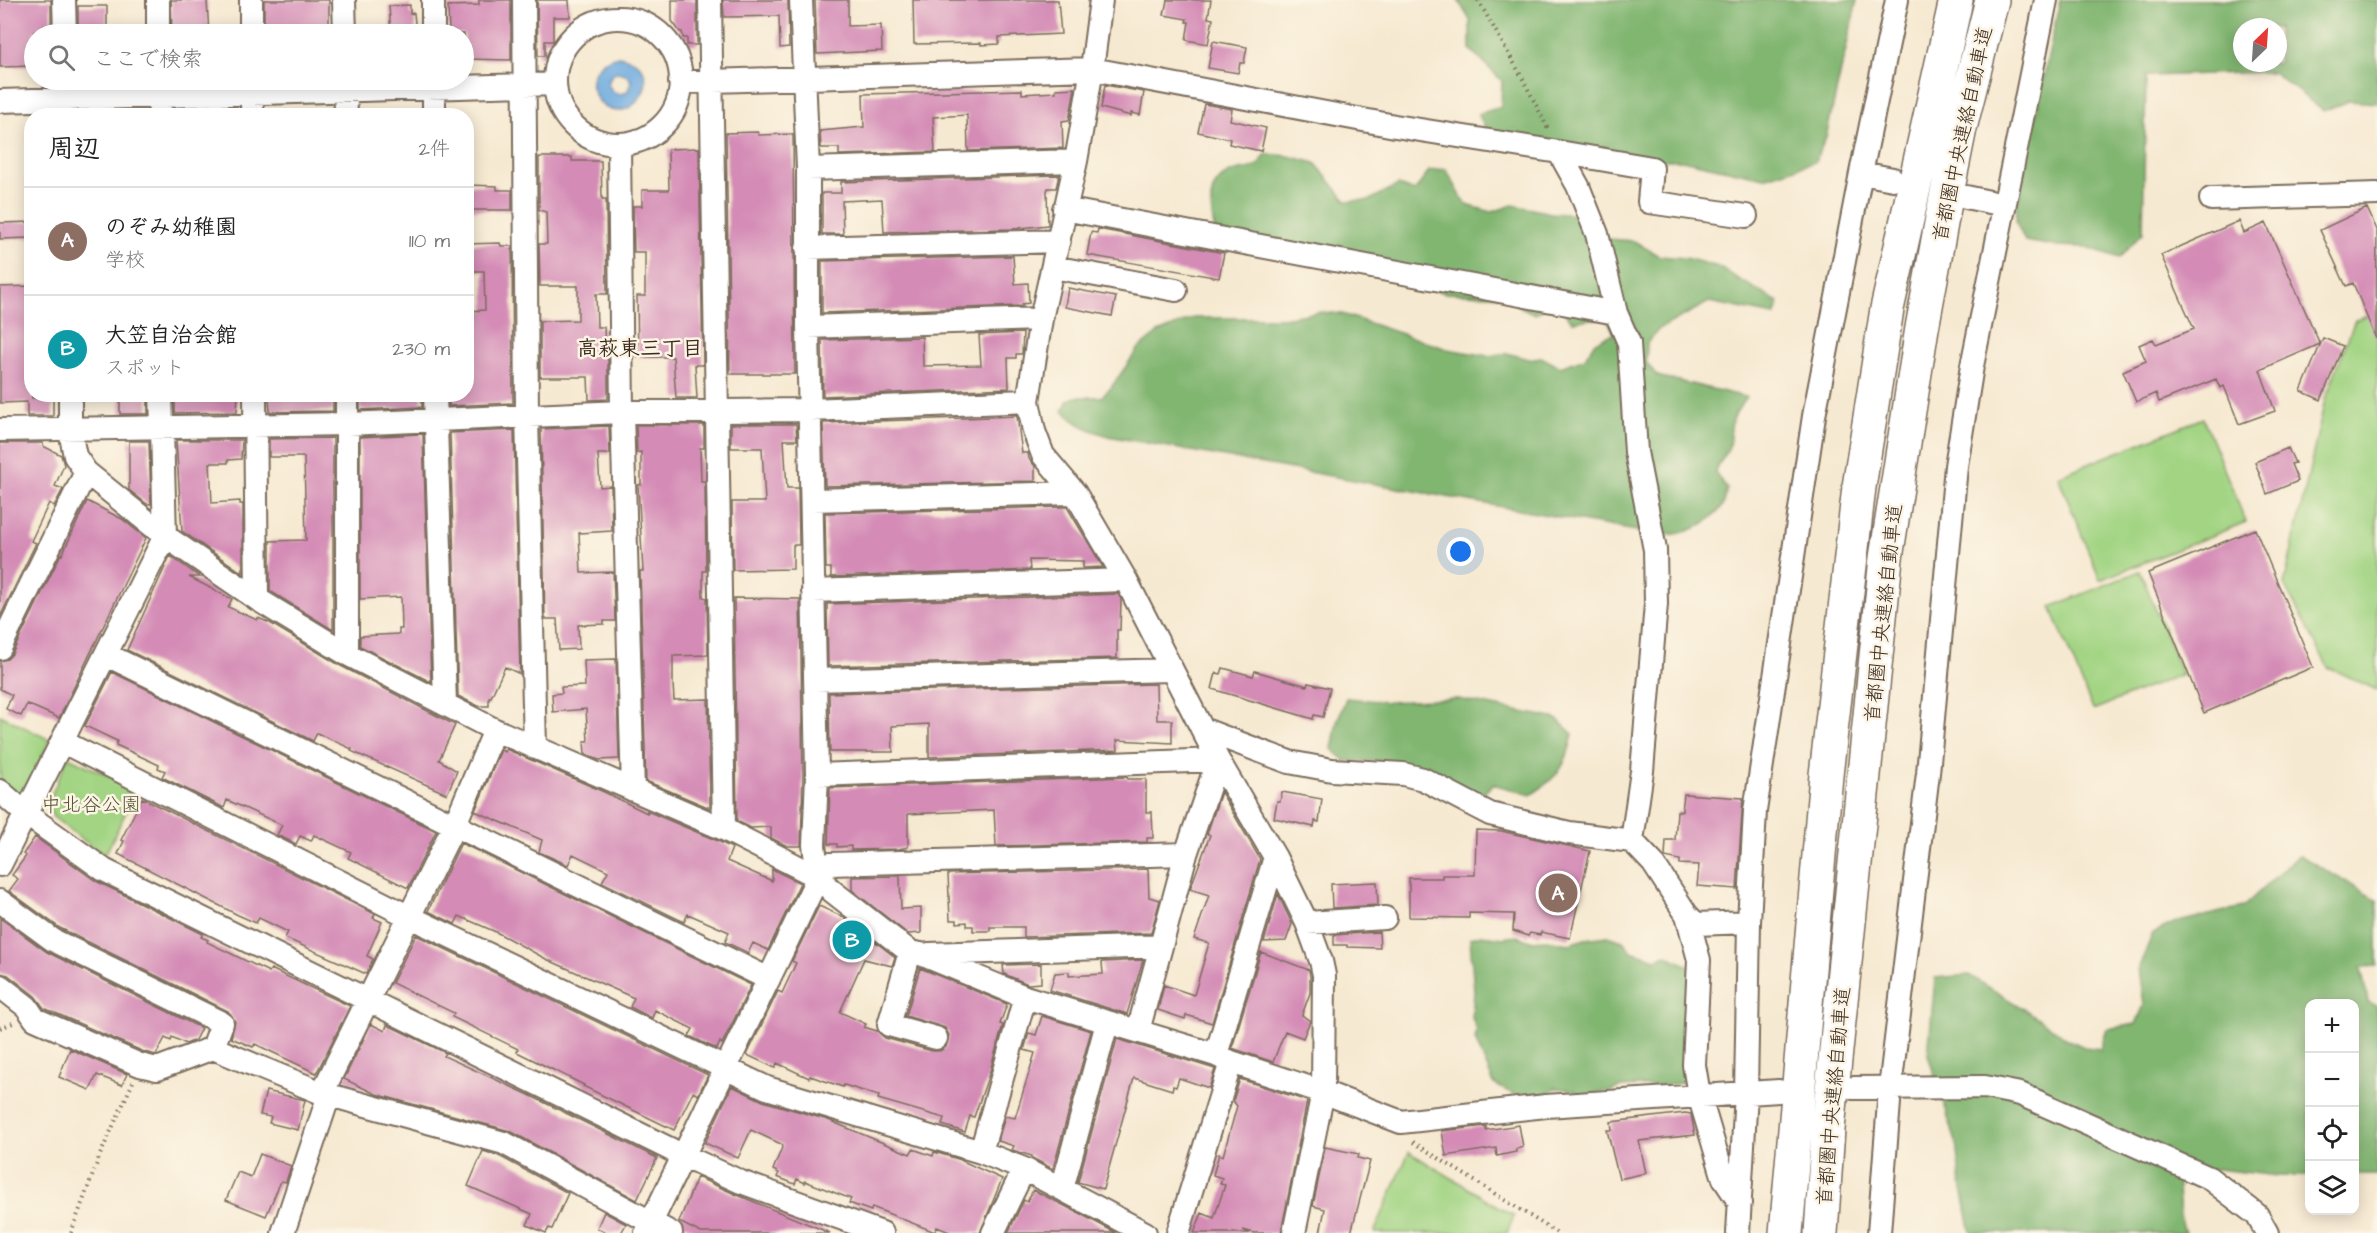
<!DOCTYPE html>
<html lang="ja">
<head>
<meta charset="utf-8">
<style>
	:root { --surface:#fff; --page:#f6f6f6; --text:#222; --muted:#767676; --line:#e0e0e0; --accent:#d93025 }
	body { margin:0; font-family:"Architects Daughter","Klee One",sans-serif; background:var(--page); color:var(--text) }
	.controls { position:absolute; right:18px; bottom:18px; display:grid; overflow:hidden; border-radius:12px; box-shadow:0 3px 15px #0003 }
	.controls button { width:54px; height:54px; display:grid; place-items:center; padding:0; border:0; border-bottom:2px solid var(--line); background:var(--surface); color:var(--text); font:30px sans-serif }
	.compass { position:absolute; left:2233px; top:18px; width:54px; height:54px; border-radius:50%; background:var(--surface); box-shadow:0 3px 15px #0003; rotate:25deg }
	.you { position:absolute; left:1461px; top:552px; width:21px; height:21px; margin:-15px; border:4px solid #fff; border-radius:50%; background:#1a73e8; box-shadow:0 0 0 9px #1a73e833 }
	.badge { display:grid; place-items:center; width:39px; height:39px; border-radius:50%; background:var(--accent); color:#fff; font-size:20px; font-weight:700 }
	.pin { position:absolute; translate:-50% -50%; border:3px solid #fff; box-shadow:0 2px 6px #0006 }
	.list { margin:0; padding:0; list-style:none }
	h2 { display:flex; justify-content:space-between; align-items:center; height:78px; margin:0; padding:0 24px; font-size:26px }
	h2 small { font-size:20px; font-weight:400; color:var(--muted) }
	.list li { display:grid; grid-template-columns:39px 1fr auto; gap:18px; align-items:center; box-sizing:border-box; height:108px; padding:0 24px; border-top:2px solid var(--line) }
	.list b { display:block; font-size:22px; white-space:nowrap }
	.list p { margin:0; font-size:20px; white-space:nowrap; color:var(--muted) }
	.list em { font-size:20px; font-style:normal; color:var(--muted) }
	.icon { flex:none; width:33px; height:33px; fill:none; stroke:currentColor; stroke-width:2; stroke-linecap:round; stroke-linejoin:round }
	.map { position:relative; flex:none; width:2377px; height:1233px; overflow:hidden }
	.search { position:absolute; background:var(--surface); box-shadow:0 3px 15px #0003; left:24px; top:24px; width:450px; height:66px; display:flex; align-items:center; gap:15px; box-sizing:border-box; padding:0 21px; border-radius:33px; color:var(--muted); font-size:22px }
	.panel { position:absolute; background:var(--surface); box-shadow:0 3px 15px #0003; left:24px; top:108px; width:450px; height:294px; border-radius:24px }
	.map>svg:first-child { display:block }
</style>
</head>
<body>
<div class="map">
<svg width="2377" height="1233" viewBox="0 0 2377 1233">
	<rect width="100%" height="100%" fill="#fcf5e5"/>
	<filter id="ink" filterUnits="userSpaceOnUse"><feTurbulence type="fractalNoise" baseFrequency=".0167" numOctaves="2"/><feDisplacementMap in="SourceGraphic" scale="12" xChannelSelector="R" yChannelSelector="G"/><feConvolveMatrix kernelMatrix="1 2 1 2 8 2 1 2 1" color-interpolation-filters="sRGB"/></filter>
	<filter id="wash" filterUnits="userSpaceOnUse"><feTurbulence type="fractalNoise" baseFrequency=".008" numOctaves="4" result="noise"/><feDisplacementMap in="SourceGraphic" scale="24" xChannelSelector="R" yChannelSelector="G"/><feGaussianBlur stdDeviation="1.35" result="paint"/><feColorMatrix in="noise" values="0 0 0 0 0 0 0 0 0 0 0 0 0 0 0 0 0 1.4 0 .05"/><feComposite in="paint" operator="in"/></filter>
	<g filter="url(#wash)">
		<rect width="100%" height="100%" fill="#f6e9d1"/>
		<path fill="#a2d483" stroke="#6e7f50" stroke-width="1.5" d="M2377,311V690L2328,667L2284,585L2325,400L2355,320Z
			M2203,418L2246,522L2100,580L2058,476Z
			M2140,571L2182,674L2093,710L2051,607Z
			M0,715L50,740L21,800L0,783Z
			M68,757L137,789L106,853L98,851L53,817L47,805Z
			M1409,1152L1514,1216L1507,1233H1374Z"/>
		<path fill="#81b671" stroke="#5e7048" stroke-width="1.5" fill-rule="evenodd" d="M1458,0H1857L1826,137L1815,162L1764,178L1682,160H1648L1487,131L1478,114L1501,107L1502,81L1470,49V20Z
			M2060,0H2377V103L2348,101L2323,111L2273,72L2146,76L2143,233L2119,258L2087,247L2055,246L2025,241L2016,222L2017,205ZM2242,27H2278V63H2242Z
			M1266,154L1288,156L1315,163L1346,201L1370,200L1398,185L1415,191L1429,171L1446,169L1466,205L1492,212L1513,205L1551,213L1580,215L1608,239L1634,241L1659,256L1686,258L1718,267L1778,302L1775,315L1709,302L1659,329L1647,343L1646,362L1657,376L1746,397L1732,419L1729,447L1715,472L1727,489C1726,494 1725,502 1722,507C1707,526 1683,536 1659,535L1108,436C1090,430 1075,425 1063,410L1068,400L1076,397H1101L1110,389L1139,348L1158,333L1194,318H1282L1320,312L1342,314L1447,349L1488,356L1507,353L1528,359L1541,357L1560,367L1585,358C1593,343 1598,337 1615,334L1607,320C1595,316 1585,321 1572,321L1561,309L1548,306L1535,314L1521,307L1506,296L1446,293L1215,231C1210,209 1205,184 1230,173C1238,169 1251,170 1258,165C1261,162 1264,157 1266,154Z
			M1346,698L1387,702L1458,699L1557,719L1573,734C1566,767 1559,776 1531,795L1493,784L1479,798L1430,776L1380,761H1346L1332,749L1337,722Z
			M2299,855L2377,900V966L2361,967L2368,1002L2377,1006V1175H2355L2354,1004H2310L2309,1176H2278L2217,1169L2177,1176L2180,1215L2185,1233H1971L1960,1178L1956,1142L1928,1055L1935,978L1969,975L2037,1017L2069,1040L2084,1047L2101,1049L2107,1029L2136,1024L2144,1005L2139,967L2153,933L2174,923L2243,907Z
			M1481,935L1503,938L1517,936L1530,941L1548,940L1569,944L1585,939L1608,936L1623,941L1631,951L1656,959L1666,955L1693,968L1690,1074L1684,1082L1670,1085L1621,1087L1611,1091L1580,1095L1574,1090L1555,1088C1531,1107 1519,1097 1494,1084L1475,1039L1477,1030L1472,1018L1474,992L1470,938Z"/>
		<path fill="#6daadf" stroke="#546a7e" stroke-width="1.5" fill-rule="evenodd" d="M618,56C679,66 624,141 596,97C584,78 599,60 618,56ZM617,72L627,75L631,81L628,91L621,94L612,91L608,84L611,76Z"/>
		<g id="blocks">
			<path fill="#d48bb6" d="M0,0H51V26H44V32H34V66L0,67Z
				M171,0H207L209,34H172Z
				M264,0H329V34H264Z
				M479,0H511V60L464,59V34H449L448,6L479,5Z
				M537,0H569L570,17H553V41H545V56H538Z
				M672,0H697V45H687V38H683L682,32H680L672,21Z
				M723,0H788L789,47L780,48L779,16L724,17Z
				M815,0H848V26L881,25L882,51L817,54Z
				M913,0H1058L1061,34L999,37V44L981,45V43L914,44Z
				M1167,0H1211L1208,18L1213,19L1208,44L1186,40L1189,22H1186L1187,19L1164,15Z
				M410,5V14L414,13L416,34H391L389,6Z
				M78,6H107V27H78Z
				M1213,41L1247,47L1244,63H1240L1238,73L1208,68Z
				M1105,85L1144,92L1140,115L1131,113V116L1101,108Z
				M1075,88L1069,120L1062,121L1063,148L968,151L967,115L933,117L935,152L839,155V148H821L820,131L864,127L863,94L1022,90V94L1056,92V89Z
				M1204,104L1232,109L1230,120L1266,128L1261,151L1229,144L1230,139L1198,132Z
				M758,132V135L793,134L795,374H730L726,133Z
				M699,148L703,365H695L697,398H676L673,357H638L637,296H645V252H634L633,206H642V190H669L668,149Z
				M539,157H572V161H601L602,199H606L607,294H596L597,327H604L605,349H608V399L589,400L588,377H540V321L578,320V286H540L539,244H547L546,212L539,210Z
				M1059,175L1056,188H1048L1047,191L1048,225L1011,229L884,232L882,199L842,201L843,234H822V193H841V182Z
				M466,185L497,186V190H512V210H466Z
				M2367,208L2377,230L2376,339L2353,283L2346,286L2320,230Z
				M2239,221L2244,233L2266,223L2320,344L2260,370L2275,411L2239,424L2224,386L2220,388L2216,379L2159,402L2156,393L2136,402L2123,371L2146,361L2139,345L2153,339L2156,344L2194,329L2161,255Z
				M32,222V238L0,239V223Z
				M1098,229L1224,253L1219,278L1087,255L1091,232L1097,233Z
				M500,243L501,246H512L513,403L449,406V394H466V311L485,310L484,271H466V244Z
				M1013,256L1015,284L1028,283L1029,303L1022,304V306L822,313V261Z
				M32,286V398L53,397V416H27V402L0,403V287Z
				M1068,288L1116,297L1112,316L1065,307Z
				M1023,333L1022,354H1016V358H1008L1009,388L823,396L822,340L922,337L923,366L981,365L979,335Z
				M2323,338L2343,346L2321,400L2301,391Z
				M175,394H238L237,412L175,413Z
				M304,394H333V411L270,412L269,396Z
				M360,394H422V407L360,410Z
				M120,397H148V414H120Z
				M1017,416L1022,453H1028L1029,459L1035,466V481L825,486L823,423Z
				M731,424H796L797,440H784L787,488H798L799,545H793V569L733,570L732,502H765L762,448H731Z
				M636,425H704V448H700L701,481H705L706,571H703V597L707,598L708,655L673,656V684L674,700L708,699L710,808L646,781L640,571H643L638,485H641V452L637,453Z
				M609,426L610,454H598L600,487L611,486L612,531L579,533L581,573L613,572L615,621H604V624L578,625L579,649L559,650L557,619H545L541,429Z
				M514,430L520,674L505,667L491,697H489V706H478L458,696L450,433Z
				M423,434L431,682L360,646V636L399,634V629H402L401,597L360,599V437Z
				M333,438V630L270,591V541L306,540L304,457H269V439Z
				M176,440H242L241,459L228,460V463H210L212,503L240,501V504H243V573L182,531Z
				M129,441H149L151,504H147L129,490Z
				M0,443H43V446L61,455L64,465L55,486L63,489L54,506L49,503L31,541L36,543L0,617Z
				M2288,448L2295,463L2291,464L2298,481L2267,494L2255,462Z
				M87,501L122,519L146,538L59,718L27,704L21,716L6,709L12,695L0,689V661L7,659L12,654L61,554L62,555Z
				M1061,507H1067L1103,567L1083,568V561L1029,560L1030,570L831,577V568H826L825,513Z
				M2255,529L2313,667L2204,713L2148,573Z
				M170,556L200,577H189L232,599L228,607L257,620L258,618L270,623L341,666L455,725L439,760L457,771L447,794L351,751L352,749L317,733L313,741L127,650Z
				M1118,594L1121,599L1120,630H1117V658L828,666L827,604Z
				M734,598L800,599L803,775L801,846H787L771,838V827L751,828L737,821Z
				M616,659L619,759L599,760L585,754L584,741H588L586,709L553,712L552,694L562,693L561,687L585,686L584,660Z
				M1223,668L1253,676L1255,671L1307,686L1308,683L1330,688L1323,717L1314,715L1313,719L1212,689L1216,673L1221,674Z
				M112,672L436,831L408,888L348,858L351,852L314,835L311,841L300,836L296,844L277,835L282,825L227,800L224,808L162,777L165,771L158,768L159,765L116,745L117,741L85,726Z
				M1156,684L1157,720H1172V743L1117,740L1118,750L929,757V724L892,726L893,752H830L829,693Z
				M506,749L604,792L647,813V811L718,841L732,848L727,861L772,881V869L800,883L768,950L753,943L748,953L725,942L729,932L688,914L684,922L602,882L608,871L573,854L568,865L539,852L542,840L475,811L501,750L505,752Z
				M1127,777L1128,779H1146V812H1152L1153,838H1147V842L996,846L994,810L908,814V847L899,849L851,850V846L837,847V844H828L830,788Z
				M1221,792L1260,859L1212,1023L1186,1015L1185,1019L1158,1010L1164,985L1194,995L1209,943L1194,939L1209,895L1190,889L1210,835L1207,834Z
				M1282,792L1322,799L1319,822L1315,821L1314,827L1274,818L1277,801H1280Z
				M1684,794L1743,798L1737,889L1697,886L1699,865L1680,864V860L1665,857L1666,840H1675L1677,811H1682Z
				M142,798L375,914L373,918L382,922L367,956L373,959L366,974L285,938L288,932L259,918L256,923L238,915L118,854L124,841L121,840Z
				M1476,830L1501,831L1590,851L1570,938L1541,932L1540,935L1530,933L1528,936L1513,931L1514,914L1469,913V918L1409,917V878H1442V875H1475Z
				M35,837L96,881L203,934L201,937L208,940L207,942L269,972L271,969L350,1006L318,1070L316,1073L255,1044L253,1047L231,1038L235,1022L228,1011L60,928L9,891L18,879L12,875L26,856L23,854Z
				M461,843L751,985L722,1044L720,1042L717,1049L689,1036L693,1029L655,1010L652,1018L630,1007L634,998L546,959L496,932L459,916L455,924L428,911Z
				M1148,869L1149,897L1160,900L1151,933L1024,937V927H990V931H973V926H967V922L957,923V920H950L948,874Z
				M900,876L901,909L921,908V933L908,934L852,890V877Z
				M1377,882L1378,905L1332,908L1331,884Z
				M1278,894L1292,924L1286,941L1264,942Z
				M819,906L843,917L895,957L892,966L864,959L840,1012L866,1024L864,1027L877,1031L885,1038L932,1051H940L946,1047L949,1035L945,1028L906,1016L920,968L1007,1004L1000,1024L1003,1025L990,1071L974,1117L970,1116L965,1132L942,1125L944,1118L878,1099L879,1096L844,1085L843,1087L810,1076L809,1078L777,1063L775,1068L747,1055L778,991L782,993L796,963L792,961Z
				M0,918L47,952L201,1028L195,1040L186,1044L172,1037L171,1041L165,1038L156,1055L144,1052L44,1008L35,996L8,975L0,973Z
				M1379,932L1380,948L1347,947V945H1334V935Z
				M416,935L708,1075L698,1095L693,1092L674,1130L583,1086L584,1085L517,1052L518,1049L452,1017L454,1013L392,983Z
				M1261,952L1309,970L1310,976V993L1302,1015L1310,1021L1303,1038L1285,1031L1273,1062L1232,1048Z
				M1143,960L1127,1014L1050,990L1055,973L1069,972V976L1103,974L1102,962Z
				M1041,964V983L1028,984L1004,974L1003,965Z
				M1042,1016L1091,1031L1053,1169L1032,1158V1156L1012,1150L1014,1146L998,1141L1005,1116L1015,1118L1035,1053L1024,1050L1029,1033L1036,1035Z
				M371,1024L385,1031L387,1025L392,1027L446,1053L444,1056L527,1094L657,1158L637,1200L510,1131L376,1094L344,1079Z
				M1117,1039L1215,1069L1209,1088L1179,1078L1176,1087L1173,1086L1172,1090L1134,1078L1103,1189L1078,1182Z
				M70,1049L127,1074L122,1085L97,1075L90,1090L59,1077Z
				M1240,1079L1307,1101L1281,1233H1254L1243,1230L1250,1233H1194L1202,1213L1214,1218L1225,1185L1220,1184L1222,1178L1213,1175L1219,1154L1223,1156L1237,1106L1233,1101Z
				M732,1086L763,1101L828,1120L910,1154L913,1149L933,1156L934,1152L958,1159L1002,1179L980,1233H952L937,1227L935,1232L872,1207L871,1211L849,1203L851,1199L805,1181V1183L797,1179L795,1184L777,1177L779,1173L773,1170L783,1145L751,1130L738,1158L705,1143Z
				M266,1091L305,1100L298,1130L269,1123L271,1117L260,1115Z
				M1685,1113L1691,1114L1695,1135L1639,1141L1646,1173L1619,1179L1607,1130H1612L1611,1122Z
				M1519,1125L1523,1147L1516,1149V1152L1497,1156L1496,1148L1446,1156L1442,1131L1486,1126V1130Z
				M1325,1147L1359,1154L1358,1158L1370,1161L1351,1233H1320L1325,1209L1313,1206Z
				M483,1151L499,1156L568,1193L552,1229L549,1228L546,1233L527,1225L532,1214L468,1186Z
				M260,1154L291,1166L286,1182L281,1181L266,1216L226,1200L238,1172L251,1177Z
				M697,1177L735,1194L830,1233H701L679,1222Z
				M1033,1190L1075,1211L1116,1233H1008L1024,1200L1027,1202Z
				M604,1212L626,1224L621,1233H608L597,1228Z"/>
		</g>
	</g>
	<g filter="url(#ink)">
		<use href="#blocks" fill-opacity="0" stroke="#7c6d5d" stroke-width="1.5"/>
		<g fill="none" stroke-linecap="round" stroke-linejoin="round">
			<defs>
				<path id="minor" d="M64,0L65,34
					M158,0V34
					M251,0V34
					M344,0L345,34
					M433,0V34
					M524,0L527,415L535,748
					M710,0L724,829
					M1101,0L1092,69L1076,161L1041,319L1028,401L1034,431L1043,455L1075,493L1126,580L1218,760L1275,857L1307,923L1321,961L1324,975L1323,1092L1294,1233
					M555 81a63 63 0 1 1 126 0a63 63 0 1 1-126 0Z
					M65,80L66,116
					M159,80L160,116
					M252,80V116
					M345,80L346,116
					M434,80V116
					M680,82L1092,69L1395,126L1559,152L1578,186L1597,234L1616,313L1629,343L1636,452L1655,550L1656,604L1642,771L1632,841
					M0,101L555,84
					M619,144L622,412L633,790
					M1559,152L1652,168L1649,202L1746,216
					M808,169L1076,161
					M1861,173L1893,179
					M1966,197L2004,205
					M2211,199L2377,194
					M1064,209L1616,313
					M807,248L1059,241
					M1053,267L1176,290
					M808,327L1041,319
					M70,394V431L75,456L86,472L165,536L257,599L347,654L495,730L724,829L818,877L832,891L910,952L921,954L1025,997L1216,1055L1231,1062L1323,1092L1401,1122L1546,1106L1779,1091
					M255,394L257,599
					M435,394L445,703
					M0,430L347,424L622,412L810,410L1028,401
					M812,500L1075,493
					M813,591L1126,580
					M0,648L86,472
					M347,654V394
					M107,655L769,979
					M815,680L1171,670
					M1202,729L1289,762L1332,770L1403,774L1423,779L1490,814L1569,833L1632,841L1653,863L1687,915L1696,924L1749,922
					M63,742L410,917L767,1088L981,1152L1024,1169L1145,1233
					M817,775L1218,760L1186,854L1138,1031
					M0,791L26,814L104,870L682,1155L741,1182L882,1233
					M0,865L165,536L161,394
					M818,877L830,864L1186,854
					M0,901L53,940L222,1023L213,1048
					M1687,915L1699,960L1694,1065L1699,1095L1724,1179L1740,1203
					M1307,923L1385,918
					M910,952L889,1025L936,1038
					M929,954L1161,946
					M0,986L27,1007L35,1019L140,1065L157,1069L213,1048L322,1093L504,1143L671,1233
					M1216,1055L1275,857
					M1853,1088L1985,1087L2020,1094L2209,1178L2257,1215L2267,1233
					M322,1093L455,824L495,730
					M981,1152L1025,997
					M1062,1189L1107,1023
					M283,1233L329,1095
					M646,1233L818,877L814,845L817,775L808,327V169L801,0
					M993,1233L1024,1169
					M1178,1233L1231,1062
					M1738,1233L1746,1093L1749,922L1755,811L1814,416L1861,173L1897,0
					M1879,1233L1890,1089L1928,773L1956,466L1972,366L2046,0"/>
				<path id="highway" d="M1786,1233L1826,775L1859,487L1887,309L1956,0
					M1821,1233L1828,1129L1886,558L1922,328L1942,218L1960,128L1992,0"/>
			</defs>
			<use href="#minor" stroke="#7c6d5d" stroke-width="26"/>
			<use href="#highway" stroke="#7c6d5d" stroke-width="36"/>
			<path stroke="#7c6d5d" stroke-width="4" stroke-dasharray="1.5 4.5" stroke-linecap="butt" d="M1478,0L1523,79L1548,129
				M0,1028L13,1023
				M1413,1142L1557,1233
				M71,1233L100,1155L133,1082"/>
			<use href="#minor" stroke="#fff" stroke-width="22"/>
			<use href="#highway" stroke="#fff" stroke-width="33"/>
		</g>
	</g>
	<g text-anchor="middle" stroke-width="5" stroke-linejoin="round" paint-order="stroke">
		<g font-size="20" fill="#3b2a1e" stroke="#fcf5e5">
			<text transform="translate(1962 134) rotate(-78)" y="7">首都圏中央連絡自動車道</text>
			<text transform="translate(1883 613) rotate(-84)" y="7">首都圏中央連絡自動車道</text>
			<text transform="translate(1833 1096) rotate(-85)" y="7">首都圏中央連絡自動車道</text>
		</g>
		<g font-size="20" fill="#555437" stroke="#fcf5e5">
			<text x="91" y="811">中北谷公園</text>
		</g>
		<g font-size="21" font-weight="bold" fill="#3b2a1e" stroke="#fcf5e5">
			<text x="640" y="355">高萩東三丁目</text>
		</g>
	</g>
</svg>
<div class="controls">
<button>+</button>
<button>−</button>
<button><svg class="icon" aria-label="locate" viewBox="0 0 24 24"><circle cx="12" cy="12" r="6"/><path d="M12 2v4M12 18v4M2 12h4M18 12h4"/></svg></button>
<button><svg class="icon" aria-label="layers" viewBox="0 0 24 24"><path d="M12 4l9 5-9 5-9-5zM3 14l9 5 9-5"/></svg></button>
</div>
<svg class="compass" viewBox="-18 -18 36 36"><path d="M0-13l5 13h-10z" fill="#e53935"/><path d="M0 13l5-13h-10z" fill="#767676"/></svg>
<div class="you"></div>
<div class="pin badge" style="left:1558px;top:893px;background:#8d6e63">A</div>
<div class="pin badge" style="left:852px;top:940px;background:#0f9aa8">B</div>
<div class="search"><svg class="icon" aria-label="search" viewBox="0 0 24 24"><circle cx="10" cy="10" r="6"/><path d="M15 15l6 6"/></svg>ここで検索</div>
<section class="panel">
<h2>周辺<small>2件</small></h2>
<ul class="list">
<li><span class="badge" style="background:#8d6e63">A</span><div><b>のぞみ幼稚園</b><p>学校</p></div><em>110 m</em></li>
<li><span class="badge" style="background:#0f9aa8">B</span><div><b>大笠自治会館</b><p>スポット</p></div><em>230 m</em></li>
</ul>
</section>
</div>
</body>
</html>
